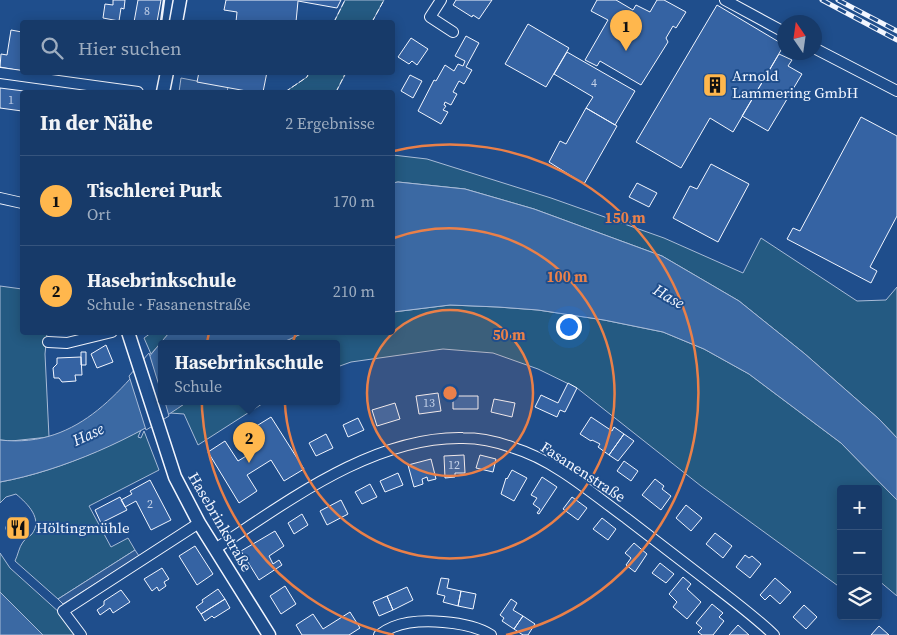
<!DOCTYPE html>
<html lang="de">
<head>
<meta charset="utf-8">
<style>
	:root { --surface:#173a69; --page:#244571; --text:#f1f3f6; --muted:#9eadc0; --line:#36547d; --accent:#ffb74d }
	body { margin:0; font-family:"Source Serif 4",serif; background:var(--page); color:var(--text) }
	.controls { position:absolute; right:15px; bottom:15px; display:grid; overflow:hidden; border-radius:5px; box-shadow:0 2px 12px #0003 }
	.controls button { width:45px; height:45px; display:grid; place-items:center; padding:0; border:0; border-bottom:1px solid var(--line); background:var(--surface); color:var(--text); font:25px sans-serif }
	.compass { position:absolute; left:777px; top:15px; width:45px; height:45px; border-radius:50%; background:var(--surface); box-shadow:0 2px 12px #0003; rotate:347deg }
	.you { position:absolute; left:568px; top:326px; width:18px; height:18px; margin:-12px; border:4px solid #fff; border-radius:50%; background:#1a73e8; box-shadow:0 0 0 8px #1a73e833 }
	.badge { display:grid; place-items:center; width:32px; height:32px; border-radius:50%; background:var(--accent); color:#111; font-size:16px; font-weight:700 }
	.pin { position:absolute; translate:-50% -41px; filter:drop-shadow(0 1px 2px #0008) }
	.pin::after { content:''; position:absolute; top:26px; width:18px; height:15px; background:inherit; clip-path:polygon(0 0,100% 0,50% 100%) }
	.popup { position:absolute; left:158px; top:340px; width:182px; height:65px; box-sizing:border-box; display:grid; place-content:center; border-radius:5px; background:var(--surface); filter:drop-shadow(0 1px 4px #0005); font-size:16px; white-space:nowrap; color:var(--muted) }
	.popup b { font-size:19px; color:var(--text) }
	.popup::after { content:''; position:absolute; left:50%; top:100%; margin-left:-10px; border:10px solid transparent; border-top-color:var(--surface) }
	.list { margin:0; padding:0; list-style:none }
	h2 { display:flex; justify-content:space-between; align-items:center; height:65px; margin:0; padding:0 20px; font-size:21px }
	h2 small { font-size:16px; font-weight:400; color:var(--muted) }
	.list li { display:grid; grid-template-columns:32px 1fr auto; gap:15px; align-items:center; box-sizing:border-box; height:90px; padding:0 20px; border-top:1px solid var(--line) }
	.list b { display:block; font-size:19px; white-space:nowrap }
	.list p { margin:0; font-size:16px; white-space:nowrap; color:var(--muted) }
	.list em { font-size:16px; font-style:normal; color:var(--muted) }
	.icon { flex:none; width:28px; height:28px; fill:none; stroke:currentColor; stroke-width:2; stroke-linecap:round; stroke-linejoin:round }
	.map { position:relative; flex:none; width:897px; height:635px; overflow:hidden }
	.search { position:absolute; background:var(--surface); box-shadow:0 2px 12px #0003; left:20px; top:20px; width:375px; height:55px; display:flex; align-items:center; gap:12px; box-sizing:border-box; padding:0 18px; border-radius:5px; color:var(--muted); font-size:19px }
	.panel { position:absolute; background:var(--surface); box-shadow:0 2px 12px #0003; left:20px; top:90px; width:375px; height:245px; border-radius:5px }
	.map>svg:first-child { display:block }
</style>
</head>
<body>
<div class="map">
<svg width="897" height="635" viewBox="0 0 897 635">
	<rect width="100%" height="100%" fill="#1f4e8c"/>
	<path fill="#245a82" stroke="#a8bbd7" d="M345,0H384L372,22H334Z
		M309,73V72L346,73L336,92H285L307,77Z
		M393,155L427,159L551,198L664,238L743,273L761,238L857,301L886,300L897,287V438L879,419L805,354L739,301L662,256L534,209L465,189L398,182L393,183Z
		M0,286L22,289V332L47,333L45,354L49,437L11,441L0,440Z
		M450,305L498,307L538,310L604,320L663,332L704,349L749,374L841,443L897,500V596L878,580V489H841V588L701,486L577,388L538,369L493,353L443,349L351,362L337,367L336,344H280L303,333L392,332L393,312Z
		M151,333H169L151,354L144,338Z
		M187,402H265L198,445L184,414L170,413Z
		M141,430L138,437L141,438L144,431L159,470L89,506L111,547L128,538L135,550L58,599L15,561C18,555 19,547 23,542C25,539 29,537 32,534C43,519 28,504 16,494L6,497L0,503V482C49,473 97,453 141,430Z
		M0,553L10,568L60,613L76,635H43L0,592Z"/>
	<path fill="#305b95" stroke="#a8bbd7" d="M181,78L228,87L227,92H179Z
		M135,550L139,556L63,604L58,599Z"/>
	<path fill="#3b69a3" stroke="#a8bbd7" d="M398,182L465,189L534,209L662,256L739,301L805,354L879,419L897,438V500L841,443L749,374L704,349L663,332L604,320L538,310L498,307L450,305L393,312L392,183Z
		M169,333H303L279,344H162V402H187C137,438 61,471 0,482V440C81,449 123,387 169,333Z
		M0,592L43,635H0Z"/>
	<path fill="#1f4e8c" stroke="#a8bbd7" d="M149,353L161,392L162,402H165L169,416L146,430L129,376Z"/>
	<path fill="#3563a3" stroke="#f2f6ff" d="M113,0H125L124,9L121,8L119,21L103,18L105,4L113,5Z
		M138,0H161L157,22H134Z
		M226,0H341L337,8L298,1L296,22H236L237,12L224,10Z
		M456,0H492L479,19L473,15L472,17L453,5Z
		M597,0H616L633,10L636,5L650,12L657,0H664L686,12L676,28L673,26L666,38L668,42L641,85L600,61L597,66L585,60L608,20L591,11Z
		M717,5L784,45L733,132L710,118L681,168L636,142Z
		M528,24L569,48L546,87L505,64Z
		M11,30L22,32V71L0,67L1,54L7,55Z
		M466,36L479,43L466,67L472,70L464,84L459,81L453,92L457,94L451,105L445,102L444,105L446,106L443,110L448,112L441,124L418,111L434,80L436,81L445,65L454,71L458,64L463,66L465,61L455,56Z
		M411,38L428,49L417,65L412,61L409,64L398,57Z
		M567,52L635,91L615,125L586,108L593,97L554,74Z
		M779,54L792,60L788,66L802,74L768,131L742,116Z
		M199,72H267L263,92H252L197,82Z
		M410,75L422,81L413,98L401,91Z
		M0,88L32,92H22V111L0,108Z
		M586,108L617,126L584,184L549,162L560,141L566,144Z
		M861,117L897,136V216L870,267L877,271L871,283L787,239L793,228L800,231Z
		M711,164L749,184L718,242L673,218L690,186L697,189Z
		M637,183L657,193L649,207L629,197Z
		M106,345L113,362L97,368L91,354Z
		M81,352H86V365H81Z
		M81,357L82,375H75L76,381L62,382L59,378H54L53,368L57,364V358Z
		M568,383L577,388L565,412L560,410L557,417L535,407L541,395L558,403Z
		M438,393L441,411L419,414L416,396Z
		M453,396H478V409H453Z
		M494,399L515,403L512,417L491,412Z
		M395,403L400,419L377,426L372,410Z
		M271,417L304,469L284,481L271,460L247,475L257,491L239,503L208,452L225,441L238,461L261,447L250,430Z
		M591,417L612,431L614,427L624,434L609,455L598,447L600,444L592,440L591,441L580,434Z
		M358,418L364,430L348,437L343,425Z
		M326,434L333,448L316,456L309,443Z
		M624,434L634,441L618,461L609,455Z
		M464,455L465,473H455V477L445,478L444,456Z
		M480,455L496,459L493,472L476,468Z
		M431,459L436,479L428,481L427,477L422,479L423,484L414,487L408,465Z
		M624,461L638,471L631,481L617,471Z
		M512,470L527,478L514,501L501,494L506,478L507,479Z
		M398,473L403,485L385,492L380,481Z
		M542,477L557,487L539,514L537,513L540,509L533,504L537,498L531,495Z
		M655,479L664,486L662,489L671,496L661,510L642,495Z
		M150,480L171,520L151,530L136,501L125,507L121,500L132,494L130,491Z
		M370,484L377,497L362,504L355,492Z
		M120,497L127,510L101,523L95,510Z
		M572,497L587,508L578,520L563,509Z
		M341,500L348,514L327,525L320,511Z
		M686,505L702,518L691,531L676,518Z
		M302,514L308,525L294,534L288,523Z
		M6 528a11 11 0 1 1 22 0a11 11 0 1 1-22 0Z
		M602,518L616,529L608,540L593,529Z
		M275,531L284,546L269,556L273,564L279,560L282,565L259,580L241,551Z
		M715,533L732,546L723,558L706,544Z
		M634,543L647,554L635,572L626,565L631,558L625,553Z
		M195,546L213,574L197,585L179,556Z
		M745,555L749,558L752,556L761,564L750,578L736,567Z
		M660,563L674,574L666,583L652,573Z
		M162,568L169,579L164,582L166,586L159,591L157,587L152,591L144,579Z
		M683,577L691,584L687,589L701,602L687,619L673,607L677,602L669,594Z
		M441,578L449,579L447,588L461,591L458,606L443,602L445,596L437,594Z
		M775,578L791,592L780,604L770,595L765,600L760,595Z
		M285,586L296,604L281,614L270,596Z
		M407,587L413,600L393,610L387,596Z
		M218,589L225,599L201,614L196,607L203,602L202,600Z
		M121,590L130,602L113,613L110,608L100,615L97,610L104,605V601Z
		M461,591L476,594L473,609L458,606Z
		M387,596L393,610L379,616L373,602Z
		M225,599L230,608L214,618L212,616L205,621L201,614Z
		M511,599L517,603L513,610L523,616L514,629L502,621L504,618L500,615Z
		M712,604L723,613L719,617L724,621L713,635H702L698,632L702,628L696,623Z
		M804,605L817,617L806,629L793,617Z
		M350,612L360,628L349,635H302L296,625L313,614L323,629Z
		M523,616L535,624L528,635H523L514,629Z
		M738,625L749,635H729Z
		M879,626L889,635H871Z"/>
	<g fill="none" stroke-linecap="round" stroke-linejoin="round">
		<defs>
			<path id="minor" d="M441,0L430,17L453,32
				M725,0L784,32
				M814,48L897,91
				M0,73L138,92
				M0,198L22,203
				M48,342L67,343L112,332
				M215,549C287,502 373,436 463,438C480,438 498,442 514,448C554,460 593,494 626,518C652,538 678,558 704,578C727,596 752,614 774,635
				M81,635L63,611L199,523
				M379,635C383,632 388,629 393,627C418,617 469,621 491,635"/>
			<path id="tertiary" d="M176,22L180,0
				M163,92L167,72
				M128,332L175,477L199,523L269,635"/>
		</defs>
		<use href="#minor" stroke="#f2f6ff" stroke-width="12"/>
		<use href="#tertiary" stroke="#f2f6ff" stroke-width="15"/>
		<use href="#minor" stroke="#1f4e8c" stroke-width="10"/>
		<use href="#tertiary" stroke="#1f4e8c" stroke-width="12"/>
		<defs>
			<path id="rail" d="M822,0L897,40
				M838,0L897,31"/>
		</defs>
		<use href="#rail" stroke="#f2f6ff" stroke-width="5"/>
		<use href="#rail" stroke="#1f4e8c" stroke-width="3" stroke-dasharray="9" stroke-linecap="butt"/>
		<path stroke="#f2f6ff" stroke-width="1" stroke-dasharray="6 2.5" stroke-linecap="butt" d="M334,22L345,0
			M372,22L384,0
			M285,92L307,77L309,72
			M336,92L346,72"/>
		<path stroke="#f2f6ff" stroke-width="2.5" d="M161,22L164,0"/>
	</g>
	<circle cx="450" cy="393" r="83" fill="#ea8049" fill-opacity=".12"/>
	<g fill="none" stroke="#ea8049" stroke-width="2.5">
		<circle cx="450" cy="393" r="83"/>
		<path d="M394 238A165 165 0 1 1 296 333"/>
		<path d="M394 635A248 248 0 0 1 209 333M394 151A248 248 0 1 1 506 635"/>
	</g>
	<defs>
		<symbol id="building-square" viewBox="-11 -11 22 22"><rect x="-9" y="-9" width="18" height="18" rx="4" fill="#ffb74d" stroke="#1f4e8c"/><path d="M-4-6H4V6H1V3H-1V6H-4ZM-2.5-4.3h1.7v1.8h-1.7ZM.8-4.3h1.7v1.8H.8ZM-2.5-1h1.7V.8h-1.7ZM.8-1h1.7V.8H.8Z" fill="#111"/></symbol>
		<symbol id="restaurant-square" viewBox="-11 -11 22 22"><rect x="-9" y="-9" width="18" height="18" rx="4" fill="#ffb74d" stroke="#1f4e8c"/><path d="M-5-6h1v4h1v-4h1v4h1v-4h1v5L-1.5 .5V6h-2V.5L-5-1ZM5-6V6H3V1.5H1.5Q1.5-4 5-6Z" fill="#111"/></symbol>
	</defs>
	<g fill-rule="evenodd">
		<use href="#building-square" x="701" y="71" width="28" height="28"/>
		<use href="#restaurant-square" x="4" y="514" width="28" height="28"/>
	</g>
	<g text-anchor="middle" stroke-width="4" stroke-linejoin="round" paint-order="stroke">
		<g font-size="12" fill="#c3d1e8">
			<text x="147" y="15">8</text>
			<text x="594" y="87">4</text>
			<text x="11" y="104">1</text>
			<text x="429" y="407">13</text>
			<text x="454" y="469">12</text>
			<text x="150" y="508">2</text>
		</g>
		<g font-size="15" fill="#f2f6ff" stroke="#1f4e8c" text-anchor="start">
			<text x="732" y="81">Arnold<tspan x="732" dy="17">Lammering GmbH</tspan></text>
			<text x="36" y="533">Höltingmühle</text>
		</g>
		<g font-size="15" fill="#f2f6ff" stroke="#1f4e8c">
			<text transform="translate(583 472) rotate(33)" y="5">Fasanenstraße</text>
			<text transform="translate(220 522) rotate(60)" y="5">Hasebrinkstraße</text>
		</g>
		<g font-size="16" font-style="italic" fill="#f2f6ff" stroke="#1f4e8c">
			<text transform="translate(669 296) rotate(30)" y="6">Hase</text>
			<text transform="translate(88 434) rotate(-25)" y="6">Hase</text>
		</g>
	</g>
	<circle cx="450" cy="393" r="8" fill="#ea8049" stroke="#1f4e8c" stroke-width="2.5"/>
	<g font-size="15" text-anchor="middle" font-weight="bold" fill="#ea8049" stroke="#1f4e8c" stroke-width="4" stroke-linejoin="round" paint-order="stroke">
		<text x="625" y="223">150 m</text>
		<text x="567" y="282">100 m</text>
		<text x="509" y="340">50 m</text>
	</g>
</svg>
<div class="controls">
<button>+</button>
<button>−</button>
<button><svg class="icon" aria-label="layers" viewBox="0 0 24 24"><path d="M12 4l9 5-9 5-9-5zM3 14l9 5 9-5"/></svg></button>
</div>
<svg class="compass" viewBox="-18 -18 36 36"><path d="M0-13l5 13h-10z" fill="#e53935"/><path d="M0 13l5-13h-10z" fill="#9eadc0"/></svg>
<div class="you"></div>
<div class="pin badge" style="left:626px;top:51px">1</div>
<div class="pin badge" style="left:249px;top:463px">2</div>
<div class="popup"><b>Hasebrinkschule</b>Schule</div>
<div class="search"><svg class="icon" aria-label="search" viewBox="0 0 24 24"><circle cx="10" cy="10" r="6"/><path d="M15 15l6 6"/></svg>Hier suchen</div>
<section class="panel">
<h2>In der Nähe<small>2 Ergebnisse</small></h2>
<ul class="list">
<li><span class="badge">1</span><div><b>Tischlerei Purk</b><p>Ort</p></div><em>170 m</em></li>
<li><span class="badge">2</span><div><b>Hasebrinkschule</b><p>Schule · Fasanenstraße</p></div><em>210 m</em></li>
</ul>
</section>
</div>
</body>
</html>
